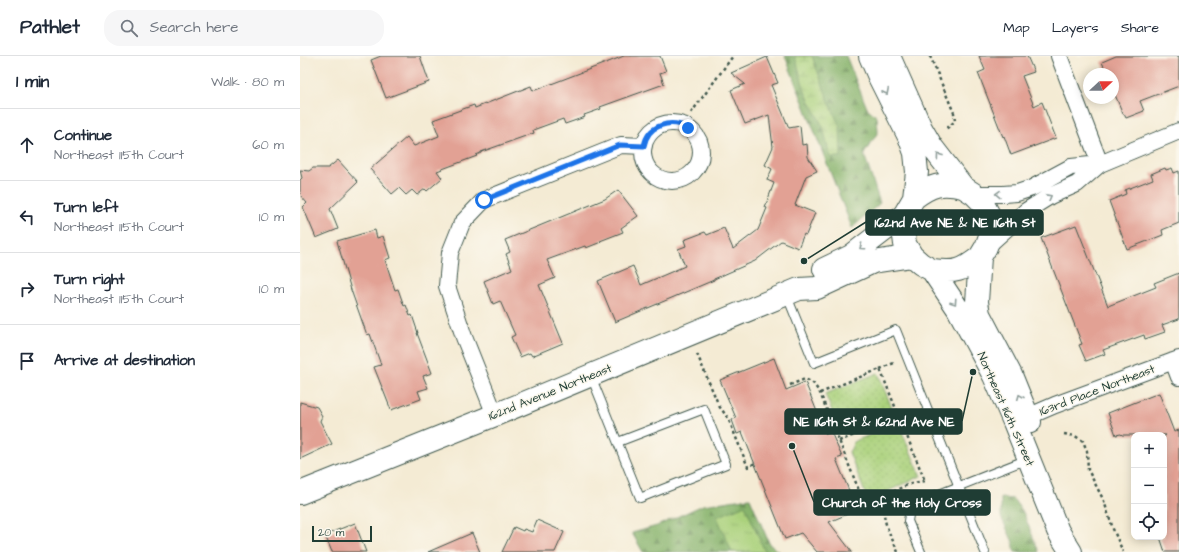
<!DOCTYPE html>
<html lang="en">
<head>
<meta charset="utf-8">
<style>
	:root { --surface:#fff; --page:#f6f6f7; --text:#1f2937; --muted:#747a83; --line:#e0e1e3 }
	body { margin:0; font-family:"Architects Daughter",sans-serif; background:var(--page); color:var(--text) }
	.controls { position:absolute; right:12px; bottom:12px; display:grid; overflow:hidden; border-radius:8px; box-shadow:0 2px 10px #0003 }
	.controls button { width:36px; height:36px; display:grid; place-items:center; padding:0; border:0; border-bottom:1px solid var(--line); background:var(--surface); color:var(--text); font:20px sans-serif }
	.compass { position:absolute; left:783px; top:12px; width:36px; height:36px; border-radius:50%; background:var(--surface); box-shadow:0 2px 10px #0003; rotate:68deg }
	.scale { position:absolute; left:12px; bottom:10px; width:60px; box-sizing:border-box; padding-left:4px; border:2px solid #1f3d34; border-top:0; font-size:11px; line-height:14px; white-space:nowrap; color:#1f3d34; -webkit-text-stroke:3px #fbf7ec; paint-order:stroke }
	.stop { position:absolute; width:12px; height:12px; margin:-9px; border:3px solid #1a73e8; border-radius:50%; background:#fff }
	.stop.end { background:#1a73e8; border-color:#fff; box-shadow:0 1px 4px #0008 }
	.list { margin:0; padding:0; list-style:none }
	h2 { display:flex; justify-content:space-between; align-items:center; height:52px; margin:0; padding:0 16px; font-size:17px }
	h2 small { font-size:13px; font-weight:400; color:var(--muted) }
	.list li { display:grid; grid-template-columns:26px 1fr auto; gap:12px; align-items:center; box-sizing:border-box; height:72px; padding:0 16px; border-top:1px solid var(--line) }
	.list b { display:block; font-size:15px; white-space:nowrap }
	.list p { margin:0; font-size:13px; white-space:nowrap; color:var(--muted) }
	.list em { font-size:13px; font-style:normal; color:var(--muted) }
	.icon { flex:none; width:22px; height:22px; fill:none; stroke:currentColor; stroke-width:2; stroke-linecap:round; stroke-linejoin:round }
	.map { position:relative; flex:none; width:879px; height:496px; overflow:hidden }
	header { display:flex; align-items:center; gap:24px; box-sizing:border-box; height:56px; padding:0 20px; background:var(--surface); border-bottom:1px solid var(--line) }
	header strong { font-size:19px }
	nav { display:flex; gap:22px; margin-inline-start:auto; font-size:14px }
	.search { width:280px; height:36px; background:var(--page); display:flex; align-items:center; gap:10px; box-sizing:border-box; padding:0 14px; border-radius:16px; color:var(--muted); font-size:15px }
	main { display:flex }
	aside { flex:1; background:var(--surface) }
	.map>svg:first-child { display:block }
</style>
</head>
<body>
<header>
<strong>Pathlet</strong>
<div class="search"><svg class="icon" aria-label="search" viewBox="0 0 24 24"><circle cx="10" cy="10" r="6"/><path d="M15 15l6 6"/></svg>Search here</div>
<nav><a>Map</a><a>Layers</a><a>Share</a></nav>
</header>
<main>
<aside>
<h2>1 min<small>Walk · 80 m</small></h2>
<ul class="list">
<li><svg class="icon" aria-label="ahead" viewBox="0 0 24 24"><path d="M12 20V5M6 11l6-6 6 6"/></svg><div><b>Continue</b><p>Northeast 115th Court</p></div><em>60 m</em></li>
<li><svg class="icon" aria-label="left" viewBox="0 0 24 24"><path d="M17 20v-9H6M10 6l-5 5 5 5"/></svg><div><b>Turn left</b><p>Northeast 115th Court</p></div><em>10 m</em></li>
<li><svg class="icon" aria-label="right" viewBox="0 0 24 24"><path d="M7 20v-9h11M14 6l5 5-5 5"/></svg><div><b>Turn right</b><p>Northeast 115th Court</p></div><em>10 m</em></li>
<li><svg class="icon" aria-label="arrive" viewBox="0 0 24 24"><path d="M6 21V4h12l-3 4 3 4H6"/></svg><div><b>Arrive at destination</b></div></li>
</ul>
</aside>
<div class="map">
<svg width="879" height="496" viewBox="0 0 879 496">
	<defs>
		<pattern id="grass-dots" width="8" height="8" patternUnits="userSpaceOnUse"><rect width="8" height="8" fill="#aad17c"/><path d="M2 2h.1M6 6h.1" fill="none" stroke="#92b46c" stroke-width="1.8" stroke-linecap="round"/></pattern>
		<pattern id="forest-firs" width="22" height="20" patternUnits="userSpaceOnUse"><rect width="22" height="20" fill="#87b36c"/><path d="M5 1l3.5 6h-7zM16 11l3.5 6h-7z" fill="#6e935a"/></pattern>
		<pattern id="wetland-marsh" width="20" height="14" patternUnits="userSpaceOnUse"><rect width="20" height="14" fill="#aad17c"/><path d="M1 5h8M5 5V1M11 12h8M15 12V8" fill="none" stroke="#92b46c"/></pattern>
		<pattern id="park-tufts" width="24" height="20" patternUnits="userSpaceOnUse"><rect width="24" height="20" fill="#aad17c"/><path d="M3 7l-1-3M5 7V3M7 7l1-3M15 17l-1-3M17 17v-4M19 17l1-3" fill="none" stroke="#92b46c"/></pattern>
	</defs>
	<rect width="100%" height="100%" fill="#fbf7ec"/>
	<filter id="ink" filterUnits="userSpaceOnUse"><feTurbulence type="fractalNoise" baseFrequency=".025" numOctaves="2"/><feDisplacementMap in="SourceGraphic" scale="8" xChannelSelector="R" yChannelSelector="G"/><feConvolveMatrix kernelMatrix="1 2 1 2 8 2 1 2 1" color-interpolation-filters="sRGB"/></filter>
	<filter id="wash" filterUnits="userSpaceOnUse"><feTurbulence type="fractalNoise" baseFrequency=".012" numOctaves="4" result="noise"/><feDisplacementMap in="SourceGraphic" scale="16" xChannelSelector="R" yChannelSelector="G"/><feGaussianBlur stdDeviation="0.9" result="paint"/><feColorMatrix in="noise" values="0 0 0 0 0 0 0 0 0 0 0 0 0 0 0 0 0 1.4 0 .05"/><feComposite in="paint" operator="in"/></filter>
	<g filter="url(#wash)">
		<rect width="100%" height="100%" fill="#f4ebd4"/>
		<path fill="url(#grass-dots)" stroke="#648758" d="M578,317L595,360L550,378L544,375L540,374L525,338Z
			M598,367L621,420L588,435L581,444L567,442L549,396L552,391L553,386Z"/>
		<path fill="url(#forest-firs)" stroke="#537850" d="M485,0H546L567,52L577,61L578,76L564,98L580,147L552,172Z
			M450,442L470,489L480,496H343L332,477L357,470L403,449Z
			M701,442L713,443L723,456L739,496H715L713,486L701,461Z"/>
		<path fill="url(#wetland-marsh)" stroke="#648758" d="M495,0H512L529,46L540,71L541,101H530L523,71L505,36Z"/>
		<path fill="url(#park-tufts)" stroke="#648758" d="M445,449L465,496H432L417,461Z"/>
		<g id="blocks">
			<path fill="#e2a194" d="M81,0H120L129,26L86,42L71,4Z
				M324,0H360L366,15L360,17L364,28L300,51L301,53L284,59L285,61L265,68L263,63L233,74L234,77L181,96V97L176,99L177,100L137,115L142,122L127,135L125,133L117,139L112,134L106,139L99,132L92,138L70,113L107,81L114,90L139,80L133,64L174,49L175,52L231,30L233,35Z
				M679,0H727L734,16L722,20L734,50L742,46L756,82L711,99L704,80L703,81L678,17L685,14Z
				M816,0H879V30L840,45L844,55L826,62L824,58H823L813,34V18H807L802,6Z
				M467,1L478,27L471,29L489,72L500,70L502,89L507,88L508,101L517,115L506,120L495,149L515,157L506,179L504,178L498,192L481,185L455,205L414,223V224L315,266L298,225L333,210L341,229L385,210L378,193L386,190L384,184L405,176L407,179L424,172L433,193L458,174L467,152L465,151L474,127L467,124L472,113L465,109L473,91L469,59L445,68L431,34L445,28L431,17Z
				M38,104L58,126L30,153L38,173L16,182L3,151L7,147L0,139V124L2,122L0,114L9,115L13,112H28Z
				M865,112L866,114L872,112L874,117L879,115V167L862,174L863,179L827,193L809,145L826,138L825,134L853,123L851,118Z
				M318,134L338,160L321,172L323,176L300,185L301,186L286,192L285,190L247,204L255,222L239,229L263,287L232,300L230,297L220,301L211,281L215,279L200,245L193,248L184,225L212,213L206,198L210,196L205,184L305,143Z
				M776,169L808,250L856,231L854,227L879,217V263L862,269L865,276L845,283L844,279L803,294L805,298L786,305L779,289L782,288L741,182Z
				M75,174L77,182L83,180L90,202L85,204L95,234L98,233L104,250L106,249L110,260L112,259L118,277H117L132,317L123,320L128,332L118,335L121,343L91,354L74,311L81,309L70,278L67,279L51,234L37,185Z
				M474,302L486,334L505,326L526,378L531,376L542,401L536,403L557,454L529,466L552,496H517L501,477L485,483L442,376L437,378L432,364L436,362L420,324Z
				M859,337L874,376L879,374V496H865L860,481H864V380L866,379H822L821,378L816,379L808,357Z
				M0,346L17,351L22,360L20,365L32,388L0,403Z
				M237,464L264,476L255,496H202L214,471L223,475L224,473L232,476Z
				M55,467L66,496H32L25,479Z
				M172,477L180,496H128Z"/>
		</g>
	</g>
	<g filter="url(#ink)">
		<use href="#blocks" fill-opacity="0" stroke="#3f574c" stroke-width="1"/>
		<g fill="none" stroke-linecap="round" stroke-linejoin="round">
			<defs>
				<path id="lane" d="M487,240L514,307L596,274L685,496
					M291,320L340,442L426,408L404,353L318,386
					M621,496L608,465L610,453L619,446L728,403"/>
				<path id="street" d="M759,0L800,108
					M343 96a29 29 0 1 1 58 0a29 29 0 1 1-58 0Z
					M674,138H703L717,137L732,132L771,111L800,108L879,75
					M686,191L726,155L750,140L777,128L800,108
					M873,305L879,321
					M195,359L164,281L147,230L150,197L162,167L184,144L321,89L344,90
					M718,365L755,349L879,303"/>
				<path id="secondary" d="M570,0L580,23L610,83L615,97L617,116L614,142L604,159L603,173L605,188L612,200L621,208L632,214L658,253L694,320L714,366L758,475L771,496
					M589,0L621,72L632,91L663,131L674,138L682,146L688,157L690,168V180L686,191L680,201L677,246L679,258L711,319L730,366
					M614,142C631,129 641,126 663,131
					M524,213L551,200L604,159
					M632,214C656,217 662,215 680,201
					M0,437L195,359L499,233L517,232L573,206L612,200"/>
			</defs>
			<use href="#lane" stroke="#3f574c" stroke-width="10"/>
			<use href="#street" stroke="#3f574c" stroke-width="18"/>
			<use href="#secondary" stroke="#3f574c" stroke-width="24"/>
			<path stroke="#3f574c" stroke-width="2.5" stroke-dasharray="3 3" stroke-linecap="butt" d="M630,0L654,57L655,65L646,73
				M391,57L433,0
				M397,298L417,345
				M580,313L594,307
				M490,329L505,323L513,327L520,337L564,447L583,452
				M520,337L580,313L625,425C608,427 580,436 584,458C585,471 593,484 598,496
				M419,350L428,362L448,411L455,407
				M764,378L775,380L783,385L787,395L788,414L804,445L813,473L823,496
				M539,385L599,362"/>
			<use href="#lane" stroke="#fff" stroke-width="8"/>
			<use href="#street" stroke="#fff" stroke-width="16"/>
			<use href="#secondary" stroke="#fff" stroke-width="22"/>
		</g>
		<defs><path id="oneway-chevron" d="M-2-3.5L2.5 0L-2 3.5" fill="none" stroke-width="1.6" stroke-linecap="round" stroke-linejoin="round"/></defs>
		<g stroke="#8f9e9a">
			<use href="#oneway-chevron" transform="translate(586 36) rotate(63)"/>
			<use href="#oneway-chevron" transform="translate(639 100) rotate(-126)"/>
			<use href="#oneway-chevron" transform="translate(698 138) rotate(-179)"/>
			<use href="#oneway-chevron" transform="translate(749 141) rotate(-29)"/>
			<use href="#oneway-chevron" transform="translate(562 191) rotate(145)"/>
			<use href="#oneway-chevron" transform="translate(654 246) rotate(56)"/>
			<use href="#oneway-chevron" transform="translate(720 341) rotate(-112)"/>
		</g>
	</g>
	<g fill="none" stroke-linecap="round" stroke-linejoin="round" filter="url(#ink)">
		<path stroke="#1a73e8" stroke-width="5" d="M184,144L320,89L344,90C348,68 371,63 388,72"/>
	</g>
	<g text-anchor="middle" stroke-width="3" stroke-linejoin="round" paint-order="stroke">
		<g font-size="12" fill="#1f3d34" stroke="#fbf7ec">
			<text transform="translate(797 334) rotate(-21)" y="4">163rd Place Northeast</text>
			<text transform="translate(250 336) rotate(-22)" y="4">162nd Avenue Northeast</text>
			<text transform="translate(706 353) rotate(66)" y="4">Northeast 116th Street</text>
		</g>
	</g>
	<path fill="none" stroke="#1f3d34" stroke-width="1.5" d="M504 205L566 166M673 316L662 365M492 390L514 446"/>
	<g fill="#1f3d34" stroke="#fbf7ec" stroke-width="1.5">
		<circle cx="504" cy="205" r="4"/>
		<circle cx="673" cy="316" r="4"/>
		<circle cx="492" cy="390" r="4"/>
	</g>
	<g fill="#1f3d34" stroke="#1f3d34" stroke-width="1.5">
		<rect x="566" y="154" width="177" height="25" rx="4"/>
		<rect x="485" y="353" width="177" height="25" rx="4"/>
		<rect x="514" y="434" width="176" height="25" rx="4"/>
	</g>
	<g font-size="13" text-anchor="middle" font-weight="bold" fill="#fff">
		<text x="655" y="171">162nd Ave NE &amp; NE 116th St</text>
		<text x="574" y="370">NE 116th St &amp; 162nd Ave NE</text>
		<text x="602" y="451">Church of the Holy Cross</text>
	</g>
</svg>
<div class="controls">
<button>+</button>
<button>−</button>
<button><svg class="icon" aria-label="locate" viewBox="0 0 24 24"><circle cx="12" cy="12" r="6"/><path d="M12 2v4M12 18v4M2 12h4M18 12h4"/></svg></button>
</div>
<svg class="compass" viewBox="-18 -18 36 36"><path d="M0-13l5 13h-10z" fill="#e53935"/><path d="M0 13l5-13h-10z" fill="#747a83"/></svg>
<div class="scale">20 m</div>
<div class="stop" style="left:184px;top:144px"></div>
<div class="stop end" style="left:388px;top:72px"></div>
</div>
</main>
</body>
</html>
